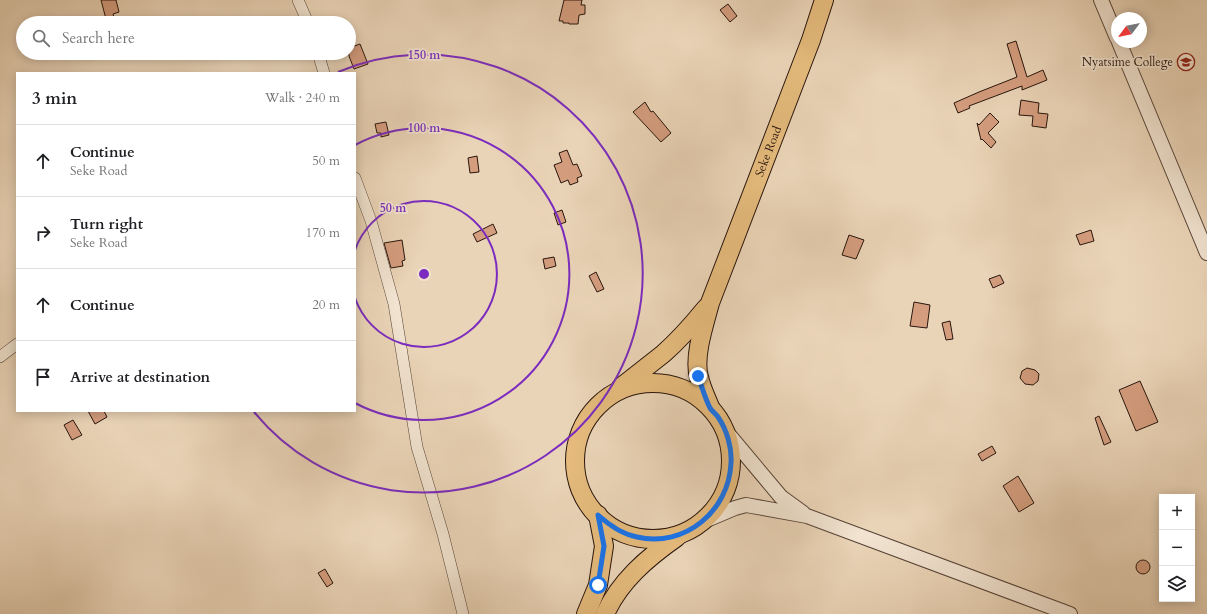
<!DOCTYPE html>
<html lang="en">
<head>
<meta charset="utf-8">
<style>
	:root { --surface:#fff; --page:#f6f6f6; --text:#202124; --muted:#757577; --line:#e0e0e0 }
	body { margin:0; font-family:Cardo,serif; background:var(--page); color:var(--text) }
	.controls { position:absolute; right:12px; bottom:12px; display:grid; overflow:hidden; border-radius:0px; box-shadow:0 2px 10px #0003 }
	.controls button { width:36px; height:36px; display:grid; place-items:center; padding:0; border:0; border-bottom:1px solid var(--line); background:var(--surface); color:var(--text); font:20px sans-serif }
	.compass { position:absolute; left:1111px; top:12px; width:36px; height:36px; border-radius:50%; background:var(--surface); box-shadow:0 2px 10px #0003; rotate:238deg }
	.stop { position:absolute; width:12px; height:12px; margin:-9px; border:3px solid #1a73e8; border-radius:50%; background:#fff }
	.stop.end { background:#1a73e8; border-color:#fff; box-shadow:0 1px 4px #0008 }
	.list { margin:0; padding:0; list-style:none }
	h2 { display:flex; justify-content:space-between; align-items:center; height:52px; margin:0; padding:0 16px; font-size:17px }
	h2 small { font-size:13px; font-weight:400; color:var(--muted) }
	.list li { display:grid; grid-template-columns:26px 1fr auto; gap:12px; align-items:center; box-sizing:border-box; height:72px; padding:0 16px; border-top:1px solid var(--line) }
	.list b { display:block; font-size:15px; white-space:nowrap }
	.list p { margin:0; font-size:13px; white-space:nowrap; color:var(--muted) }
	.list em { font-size:13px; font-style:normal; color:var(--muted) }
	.icon { flex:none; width:22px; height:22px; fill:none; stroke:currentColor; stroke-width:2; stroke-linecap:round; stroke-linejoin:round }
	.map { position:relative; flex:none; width:1207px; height:614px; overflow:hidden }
	.search { position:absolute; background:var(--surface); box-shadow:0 2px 10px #0003; left:16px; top:16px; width:340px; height:44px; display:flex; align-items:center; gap:10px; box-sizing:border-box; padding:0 14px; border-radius:22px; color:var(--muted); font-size:15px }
	.panel { position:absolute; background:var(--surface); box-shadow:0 2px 10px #0003; left:16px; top:72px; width:340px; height:340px; border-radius:0px }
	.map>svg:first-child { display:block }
</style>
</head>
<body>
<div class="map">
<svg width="1207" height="614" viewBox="0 0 1207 614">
	<rect width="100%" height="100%" fill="#ead4b7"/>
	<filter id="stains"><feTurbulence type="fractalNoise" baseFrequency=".005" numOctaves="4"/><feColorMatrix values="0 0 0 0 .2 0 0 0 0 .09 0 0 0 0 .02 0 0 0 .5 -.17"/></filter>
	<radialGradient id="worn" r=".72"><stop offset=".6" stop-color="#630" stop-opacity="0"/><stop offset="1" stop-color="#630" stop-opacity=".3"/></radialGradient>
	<path fill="#d49d7e" stroke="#28150d" d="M101,0H116L119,12L113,14L116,23H107Z
		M564,0H582L581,5H585V14L579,15L578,24H569V23H563V21H559Z
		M728,4L737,16L730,22L720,10Z
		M1016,41L1027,77L1043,70L1047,80L1022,90V86L969,106L970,108L958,113L954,103L979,92L1017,77L1007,44Z
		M360,44L368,64L354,69L349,56V48Z
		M1021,100L1039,103L1038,113L1048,114L1046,128L1032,126L1033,116L1019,115Z
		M645,102L651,112L653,111L671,133L661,142L633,112Z
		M990,113L999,122L988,133L996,142L991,148L982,139L981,140L977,123L979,125Z
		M386,122L389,135L381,137V133H377L375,124Z
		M567,150L573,165L577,164L582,176L577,178L578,182L570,185L568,180L561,183L554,165L562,162L559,153Z
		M477,156L479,172L470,173L468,158Z
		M562,210L566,222L558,225L554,213Z
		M493,224L497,233L477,242L473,234Z
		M1091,230L1094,241L1080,245L1076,235Z
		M849,235L864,240L856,259L842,255Z
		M402,240L405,260L402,261L403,266L391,268L384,243Z
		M554,257L556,266L545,269L543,259Z
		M596,272L604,289L597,292L589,276Z
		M1000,275L1004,283L993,288L989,279Z
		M914,302L930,305L927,328L910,326Z
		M950,321L953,339L946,340L942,323Z
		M1027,368L1035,370L1039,374L1038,381L1033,385L1025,384L1020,378L1022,371Z
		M1140,381L1158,422L1136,431L1119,390Z
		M88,411H104L107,417L95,424Z
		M1099,416L1111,442L1104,445L1095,418Z
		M73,420L82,435L72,440L64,425Z
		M992,446L996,453L982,461L978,454Z
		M1018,476L1034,503L1019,512L1003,486Z
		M1136 567a7 7 0 1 1 14 0a7 7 0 1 1-14 0Z
		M325,569L333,583L327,587L318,573Z"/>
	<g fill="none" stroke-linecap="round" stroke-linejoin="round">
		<defs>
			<path id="minor" d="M298,0L308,23
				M318,53L324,73
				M355,178L371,221L394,304L417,447L443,534L463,614
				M0,357L17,344"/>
			<path id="tertiary" d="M1101,0L1117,38
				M1119,42L1207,253
				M724,429L781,497L803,513
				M702,522L735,508L746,505L807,516L1070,614"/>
			<g id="primary">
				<circle cx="653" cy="461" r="78"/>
				<path d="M621,387C635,376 649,365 663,354C679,340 693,324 706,308"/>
				<path id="s1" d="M710,407C706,397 701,387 699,377C693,357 705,322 710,303L811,40L824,0"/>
				<path d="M586,614L598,585L604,546L598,515"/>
				<path d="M605,614C620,581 647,558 677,537"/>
			</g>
		</defs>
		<use href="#minor" stroke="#584538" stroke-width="12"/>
		<use href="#tertiary" stroke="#584538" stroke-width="16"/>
		<use href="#primary" stroke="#28150d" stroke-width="20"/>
		<use href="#minor" stroke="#f1e3d0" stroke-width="11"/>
		<use href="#tertiary" stroke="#f1e3d0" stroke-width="14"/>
		<use href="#primary" stroke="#e5ba7c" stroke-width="18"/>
	</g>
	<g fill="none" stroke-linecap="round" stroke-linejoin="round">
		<path stroke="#1a73e8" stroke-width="5" d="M598,585L604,546L598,515C609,525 621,534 637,537C685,548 729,511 731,463C732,448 727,430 718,417C716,414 712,411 710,408C705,398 702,387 698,376"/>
	</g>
	<g fill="none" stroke="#7b2cbf" stroke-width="2">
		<path d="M355 250A73 73 0 1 1 355 298"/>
		<path d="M355 145A146 146 0 1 1 355 403"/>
		<path d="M338 72A219 219 0 1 1 254 412"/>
	</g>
	<defs>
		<symbol id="school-ring" viewBox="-11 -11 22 22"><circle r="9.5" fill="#f1e3d0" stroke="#8f2418" stroke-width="1.5"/><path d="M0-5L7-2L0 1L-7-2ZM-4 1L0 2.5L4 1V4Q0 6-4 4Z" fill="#8f2418"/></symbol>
	</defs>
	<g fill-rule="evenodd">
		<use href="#school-ring" x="1176" y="52" width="20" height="20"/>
	</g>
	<g text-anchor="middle" stroke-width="3.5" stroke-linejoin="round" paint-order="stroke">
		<g font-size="12" fill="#28150d" stroke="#f1e3d0" text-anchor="end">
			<text x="1173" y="66">Nyatsime College</text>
		</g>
		<g font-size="12" fill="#28150d" stroke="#f1e3d0">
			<text dy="4" stroke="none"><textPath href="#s1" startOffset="270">Seke Road</textPath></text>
		</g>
	</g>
	<circle cx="424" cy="274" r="6" fill="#7b2cbf" stroke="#f1e3d0" stroke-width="2"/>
	<g font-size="12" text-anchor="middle" font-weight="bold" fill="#7b2cbf" stroke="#f1e3d0" stroke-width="3.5" stroke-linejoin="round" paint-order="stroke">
		<text x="424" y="59">150 m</text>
		<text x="424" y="132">100 m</text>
		<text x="393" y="212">50 m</text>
	</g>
	<rect width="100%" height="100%" filter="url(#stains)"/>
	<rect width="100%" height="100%" fill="url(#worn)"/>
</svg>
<div class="controls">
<button>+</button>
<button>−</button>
<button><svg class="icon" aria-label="layers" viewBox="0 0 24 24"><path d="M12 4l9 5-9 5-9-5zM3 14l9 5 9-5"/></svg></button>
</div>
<svg class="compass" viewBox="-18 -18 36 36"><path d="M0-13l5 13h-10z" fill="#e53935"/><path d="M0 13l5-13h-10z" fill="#757577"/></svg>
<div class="stop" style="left:598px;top:585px"></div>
<div class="stop end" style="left:698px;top:376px"></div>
<div class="search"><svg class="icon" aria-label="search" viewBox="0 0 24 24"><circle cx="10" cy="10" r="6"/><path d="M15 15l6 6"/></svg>Search here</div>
<section class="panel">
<h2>3 min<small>Walk · 240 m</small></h2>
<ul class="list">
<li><svg class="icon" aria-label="ahead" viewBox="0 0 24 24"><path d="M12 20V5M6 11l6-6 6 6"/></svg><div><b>Continue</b><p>Seke Road</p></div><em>50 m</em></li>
<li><svg class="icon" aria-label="right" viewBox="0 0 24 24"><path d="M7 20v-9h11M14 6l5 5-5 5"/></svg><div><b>Turn right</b><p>Seke Road</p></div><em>170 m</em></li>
<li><svg class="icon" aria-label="ahead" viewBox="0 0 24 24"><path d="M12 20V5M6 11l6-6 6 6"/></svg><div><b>Continue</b></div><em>20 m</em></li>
<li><svg class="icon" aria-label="arrive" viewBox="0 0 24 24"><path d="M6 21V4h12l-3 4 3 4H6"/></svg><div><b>Arrive at destination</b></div></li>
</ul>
</section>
</div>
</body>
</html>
